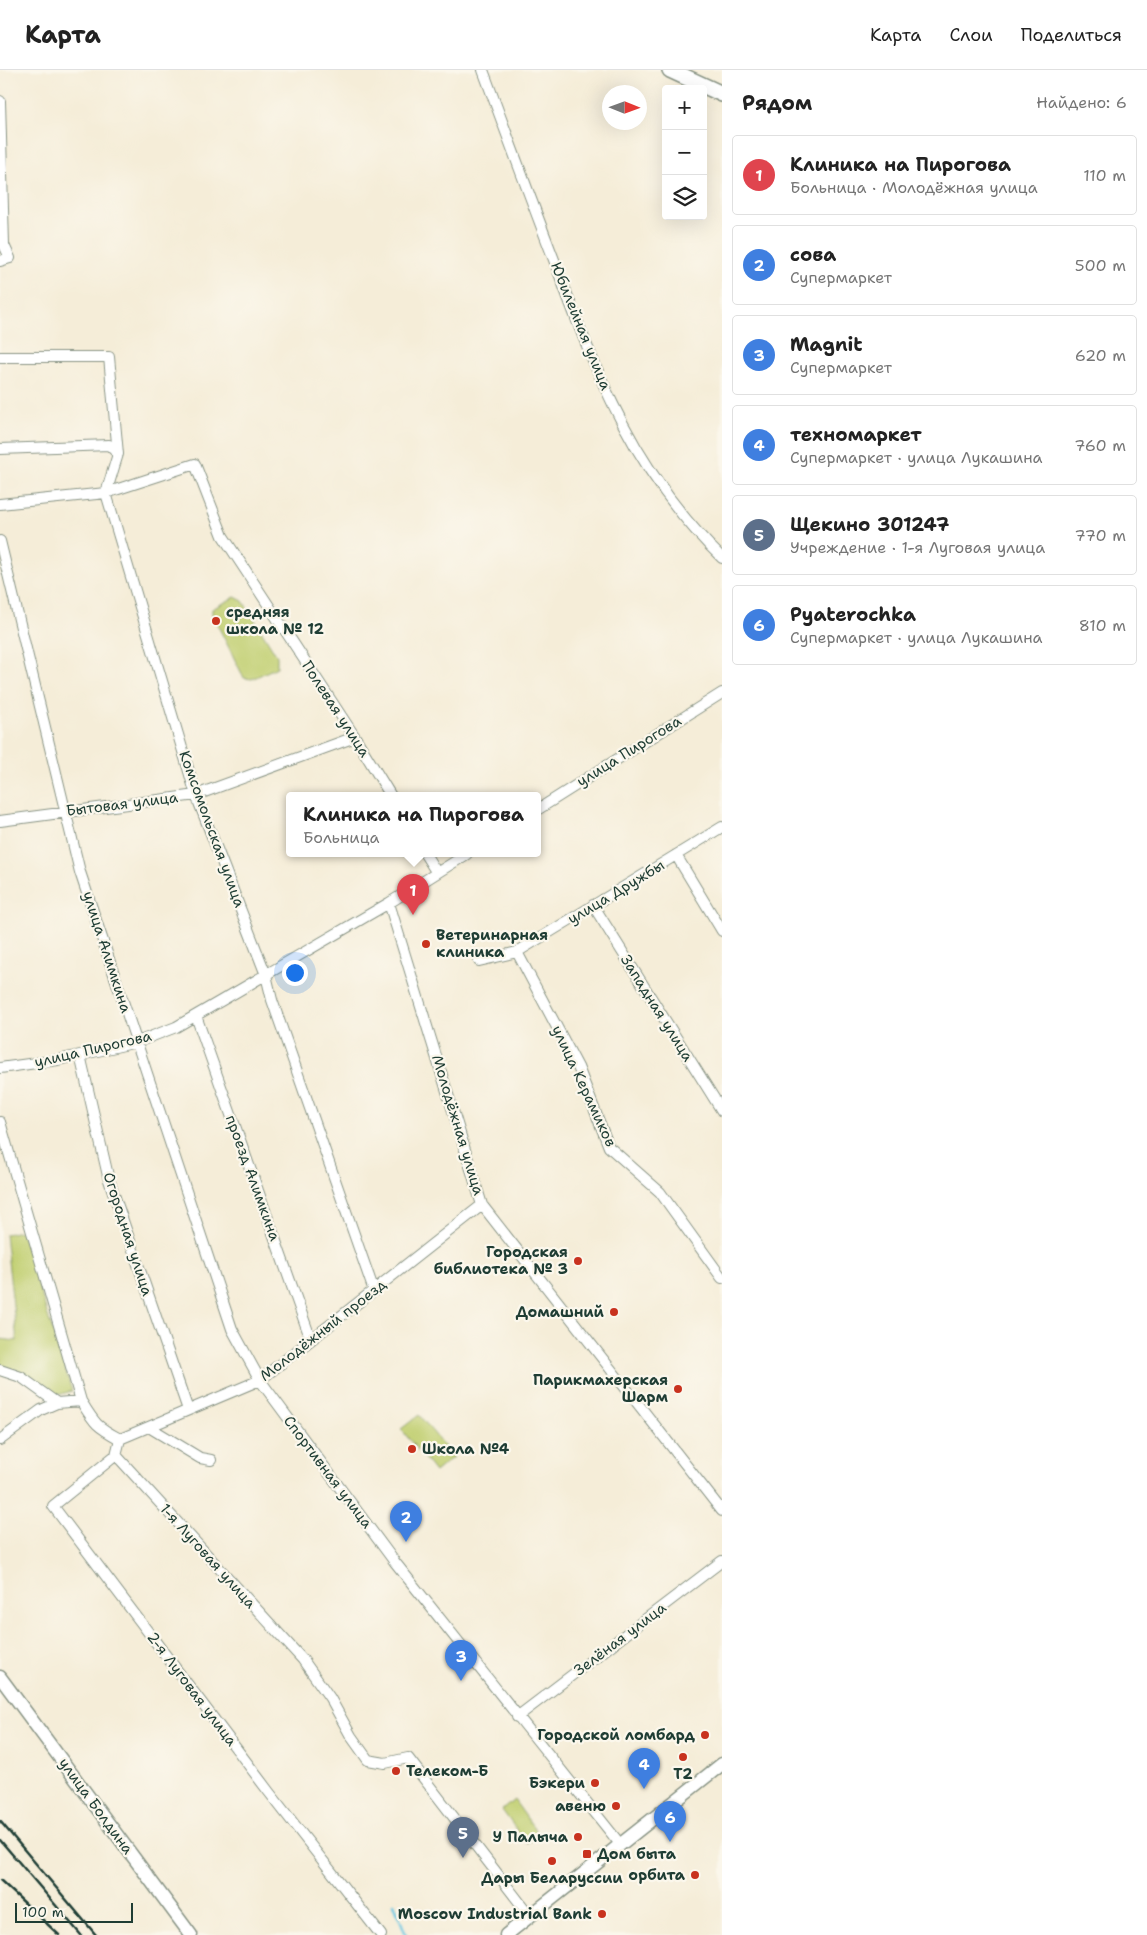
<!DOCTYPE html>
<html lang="ru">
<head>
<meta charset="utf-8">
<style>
	:root { --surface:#fff; --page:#f2f2f2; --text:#222; --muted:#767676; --line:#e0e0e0; --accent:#db2777 }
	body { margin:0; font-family:"Shantell Sans",sans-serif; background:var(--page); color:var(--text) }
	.controls { position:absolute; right:15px; top:15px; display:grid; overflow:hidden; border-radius:5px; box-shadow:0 5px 20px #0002 }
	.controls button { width:45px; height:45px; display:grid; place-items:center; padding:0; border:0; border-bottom:1px solid var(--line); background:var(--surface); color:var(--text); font:25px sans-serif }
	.compass { position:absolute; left:602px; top:15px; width:45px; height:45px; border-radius:50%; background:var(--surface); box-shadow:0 5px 20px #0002; rotate:91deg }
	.scale { position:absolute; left:15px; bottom:12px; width:118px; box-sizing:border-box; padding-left:5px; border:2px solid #1f3d34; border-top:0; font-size:14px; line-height:18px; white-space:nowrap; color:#1f3d34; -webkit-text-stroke:4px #fbf7ec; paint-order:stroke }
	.you { position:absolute; left:294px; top:902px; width:18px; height:18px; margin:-12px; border:4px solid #fff; border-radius:50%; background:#1a73e8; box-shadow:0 0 0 8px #1a73e833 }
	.badge { display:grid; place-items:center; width:32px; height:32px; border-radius:50%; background:var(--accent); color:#fff; font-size:16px; font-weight:700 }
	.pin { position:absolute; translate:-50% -41px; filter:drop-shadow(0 1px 2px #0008) }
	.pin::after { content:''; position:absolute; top:26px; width:18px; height:15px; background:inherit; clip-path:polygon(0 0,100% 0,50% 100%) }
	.popup { position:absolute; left:286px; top:722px; width:255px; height:65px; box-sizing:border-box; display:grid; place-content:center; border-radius:5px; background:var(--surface); filter:drop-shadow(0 1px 4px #0005); font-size:16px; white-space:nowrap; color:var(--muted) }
	.popup b { font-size:19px; color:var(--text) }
	.popup::after { content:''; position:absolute; left:50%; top:100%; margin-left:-10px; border:10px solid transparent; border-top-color:var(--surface) }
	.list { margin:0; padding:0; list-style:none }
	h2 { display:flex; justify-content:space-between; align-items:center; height:65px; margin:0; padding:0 20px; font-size:21px }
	h2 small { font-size:16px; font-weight:400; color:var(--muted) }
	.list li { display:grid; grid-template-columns:32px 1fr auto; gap:15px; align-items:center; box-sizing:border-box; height:80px; margin:0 10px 10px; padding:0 10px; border:1px solid var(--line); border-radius:5px }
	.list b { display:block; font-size:19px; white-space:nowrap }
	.list p { margin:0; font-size:16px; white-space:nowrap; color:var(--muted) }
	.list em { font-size:16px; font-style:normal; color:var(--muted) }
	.icon { flex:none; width:28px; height:28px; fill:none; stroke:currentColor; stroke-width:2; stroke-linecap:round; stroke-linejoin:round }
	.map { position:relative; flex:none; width:722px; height:1865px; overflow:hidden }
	header { display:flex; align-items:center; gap:30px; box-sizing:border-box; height:70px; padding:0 25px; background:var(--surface); border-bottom:1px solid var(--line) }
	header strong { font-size:24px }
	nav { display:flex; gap:28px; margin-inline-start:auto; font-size:18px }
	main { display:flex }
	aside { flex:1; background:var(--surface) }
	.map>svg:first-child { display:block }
</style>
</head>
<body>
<header>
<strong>Карта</strong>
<nav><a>Карта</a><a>Слои</a><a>Поделиться</a></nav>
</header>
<main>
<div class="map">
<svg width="722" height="1865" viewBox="0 0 722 1865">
	<rect width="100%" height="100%" fill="#fbf7ec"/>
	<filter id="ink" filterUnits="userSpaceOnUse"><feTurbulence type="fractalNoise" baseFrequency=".02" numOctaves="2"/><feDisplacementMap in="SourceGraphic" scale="10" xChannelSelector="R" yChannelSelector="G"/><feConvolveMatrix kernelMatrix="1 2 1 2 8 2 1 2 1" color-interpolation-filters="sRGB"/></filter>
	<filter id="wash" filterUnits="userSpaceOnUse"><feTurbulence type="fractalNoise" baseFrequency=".0096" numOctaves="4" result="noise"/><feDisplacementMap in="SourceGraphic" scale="20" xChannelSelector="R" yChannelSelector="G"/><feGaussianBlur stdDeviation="1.12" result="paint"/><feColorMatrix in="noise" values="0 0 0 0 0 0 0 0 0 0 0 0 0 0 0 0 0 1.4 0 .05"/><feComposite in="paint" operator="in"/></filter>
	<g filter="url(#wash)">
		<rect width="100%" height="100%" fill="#f5edd8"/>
		<path fill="#c1cf71" stroke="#708652" d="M235,527L243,531L277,586V597L252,609L244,608L212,544V539Z
			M21,1161L72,1321L54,1326L23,1304L0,1295V1269L17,1271L5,1164Z
			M419,1345L453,1387L435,1402L401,1359Z
			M514,1730L539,1765L527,1774L502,1740Z"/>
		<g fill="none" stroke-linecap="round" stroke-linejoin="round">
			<path stroke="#64c6e2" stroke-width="2.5" d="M394,1833L406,1865"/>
		</g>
	</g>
	<g filter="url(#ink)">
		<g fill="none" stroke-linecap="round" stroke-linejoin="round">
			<defs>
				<path id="minor" d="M483,0C507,65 531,130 556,195C597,306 635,404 722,488
					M0,31L4,175L10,188L0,191
					M0,287H109L118,384L106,423L196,725L266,905L272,930L374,1221
					M0,379L109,375L118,384
					M0,434L106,423L195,394L223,466L355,667L391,726
					M0,471L80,802L232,1259L260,1310L394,1491L620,1774
					M537,740L722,623
					M0,751L196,725L355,667
					M425,784L437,803
					M676,785L722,861
					M389,833L482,1135L722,1441
					M593,835L722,1041
					M517,882L578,997L609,1077L660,1122L722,1208
					M479,891L517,882L722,757
					M196,946L311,1270
					M80,985L109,1110L188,1340
					M0,998L58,990L137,972L176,957L389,833L467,784
					M0,1052L81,1331C95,1354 96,1356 120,1369L116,1385L303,1590L330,1628L351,1666L368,1690L385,1693L408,1688L530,1846
					M0,1300L21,1307L57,1333
					M149,1357L200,1388L211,1390
					M120,1369L260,1310L482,1135
					M0,1370L41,1340L57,1333L81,1331
					M116,1385L53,1436L269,1722L381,1865
					M517,1647L722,1491"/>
				<path id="major" d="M0,1607L191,1865
					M506,1865L722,1694"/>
				<path id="highway" d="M670,0L722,24"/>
			</defs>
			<use href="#minor" stroke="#8a9586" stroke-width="12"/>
			<use href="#major" stroke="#8a9586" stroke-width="15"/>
			<use href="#highway" stroke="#8a9586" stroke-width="18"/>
			<use href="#minor" stroke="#fff" stroke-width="10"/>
			<use href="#major" stroke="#fff" stroke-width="12"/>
			<use href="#highway" stroke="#fff" stroke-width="15"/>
			<path stroke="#1f3d34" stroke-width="2.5" d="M0,1751L96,1865
				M0,1770L81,1865
				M0,1810L59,1865"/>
		</g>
	</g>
	<g fill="#c8321e" stroke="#fbf7ec" stroke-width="2">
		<circle cx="216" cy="551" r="5"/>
		<circle cx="426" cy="874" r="5"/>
		<circle cx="578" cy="1191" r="5"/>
		<circle cx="614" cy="1242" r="5"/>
		<circle cx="678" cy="1319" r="5"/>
		<circle cx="412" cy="1379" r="5"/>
		<circle cx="705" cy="1665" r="5"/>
		<circle cx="683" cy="1687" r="5"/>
		<circle cx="396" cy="1701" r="5"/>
		<circle cx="595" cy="1713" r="5"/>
		<circle cx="616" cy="1736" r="5"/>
		<circle cx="578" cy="1767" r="5"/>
		<rect x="582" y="1779" width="10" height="10" rx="2.5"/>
		<circle cx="552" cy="1791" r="5"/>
		<circle cx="695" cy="1805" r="5"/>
		<circle cx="602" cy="1844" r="5"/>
	</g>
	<g text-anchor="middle" stroke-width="4.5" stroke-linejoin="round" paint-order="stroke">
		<g font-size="15" fill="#1f3d34" stroke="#fbf7ec">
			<text transform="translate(581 256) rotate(68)" y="5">Юбилейная улица</text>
			<text transform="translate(336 639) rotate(57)" y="5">Полевая улица</text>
			<text transform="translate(629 681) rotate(-32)" y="5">улица Пирогова</text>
			<text transform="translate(122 734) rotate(-7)" y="5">Бытовая улица</text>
			<text transform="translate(212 759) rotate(70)" y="5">Комсомольская улица</text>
			<text transform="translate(616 822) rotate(-31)" y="5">улица Дружбы</text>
			<text transform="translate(107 882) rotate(72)" y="5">улица Алимкина</text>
			<text transform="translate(657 938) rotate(58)" y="5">Западная улица</text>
			<text transform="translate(93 979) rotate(-13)" y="5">улица Пирогова</text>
			<text transform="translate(584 1016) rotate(65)" y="5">улица Керамиков</text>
			<text transform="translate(458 1055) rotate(73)" y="5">Молодёжная улица</text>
			<text transform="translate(253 1108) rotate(70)" y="5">проезд Алимкина</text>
			<text transform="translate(128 1164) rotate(72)" y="5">Огородная улица</text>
			<text transform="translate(323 1260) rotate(-38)" y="5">Молодёжный проезд</text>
			<text transform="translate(328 1402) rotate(53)" y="5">Спортивная улица</text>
			<text transform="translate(208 1486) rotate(48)" y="5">1-я Луговая улица</text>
			<text transform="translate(620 1569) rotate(-37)" y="5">Зелёная улица</text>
			<text transform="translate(192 1619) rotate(53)" y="5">2-я Луговая улица</text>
			<text transform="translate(96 1736) rotate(54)" y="5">улица Болдина</text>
		</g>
		<g font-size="15" font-weight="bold" fill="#1f3d34" stroke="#fbf7ec" text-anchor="end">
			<text x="226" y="547" text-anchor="start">средняя<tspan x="226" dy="17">школа № 12</tspan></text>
			<text x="436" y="870" text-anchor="start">Ветеринарная<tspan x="436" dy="17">клиника</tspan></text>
			<text x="568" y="1187">Городская<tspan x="568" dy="17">библиотека № 3</tspan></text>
			<text x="604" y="1247">Домашний</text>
			<text x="668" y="1315">Парикмахерская<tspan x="668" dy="17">Шарм</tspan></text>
			<text x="422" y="1384" text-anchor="start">Школа №4</text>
			<text x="695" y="1670">Городской ломбард</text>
			<text x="406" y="1706" text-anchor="start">Телеком-Б</text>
			<text x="683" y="1709" text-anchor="middle">T2</text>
			<text x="585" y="1718">Бэкери</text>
			<text x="606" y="1741">авеню</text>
			<text x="568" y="1772">У Палыча</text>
			<text x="597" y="1789" text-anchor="start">Дом быта</text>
			<text x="685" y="1810">орбита</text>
			<text x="552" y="1813" text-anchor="middle">Дары Беларуссии</text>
			<text x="592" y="1849">Moscow Industrial Bank</text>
		</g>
	</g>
</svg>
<div class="controls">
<button>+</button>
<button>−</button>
<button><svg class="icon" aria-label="layers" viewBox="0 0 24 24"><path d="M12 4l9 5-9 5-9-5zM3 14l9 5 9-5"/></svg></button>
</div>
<svg class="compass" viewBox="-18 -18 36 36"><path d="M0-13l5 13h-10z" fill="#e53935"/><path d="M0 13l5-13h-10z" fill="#767676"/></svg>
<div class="scale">100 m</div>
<div class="you"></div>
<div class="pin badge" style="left:413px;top:845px;background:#e0444e">1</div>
<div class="popup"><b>Клиника на Пирогова</b>Больница</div>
<div class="pin badge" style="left:406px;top:1472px;background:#3f7fe0">2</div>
<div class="pin badge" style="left:461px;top:1611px;background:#3f7fe0">3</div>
<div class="pin badge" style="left:644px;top:1719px;background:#3f7fe0">4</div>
<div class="pin badge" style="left:463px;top:1788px;background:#5c6f8a">5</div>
<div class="pin badge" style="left:670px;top:1772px;background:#3f7fe0">6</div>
</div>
<aside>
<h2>Рядом<small>Найдено: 6</small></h2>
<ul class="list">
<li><span class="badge" style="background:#e0444e">1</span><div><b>Клиника на Пирогова</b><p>Больница · Молодёжная улица</p></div><em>110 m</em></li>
<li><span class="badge" style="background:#3f7fe0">2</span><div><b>сова</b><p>Супермаркет</p></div><em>500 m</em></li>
<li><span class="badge" style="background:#3f7fe0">3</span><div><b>Magnit</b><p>Супермаркет</p></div><em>620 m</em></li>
<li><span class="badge" style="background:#3f7fe0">4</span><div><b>техномаркет</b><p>Супермаркет · улица Лукашина</p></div><em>760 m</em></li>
<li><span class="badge" style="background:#5c6f8a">5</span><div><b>Щекино 301247</b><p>Учреждение · 1-я Луговая улица</p></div><em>770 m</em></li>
<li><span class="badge" style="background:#3f7fe0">6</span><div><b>Pyaterochka</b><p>Супермаркет · улица Лукашина</p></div><em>810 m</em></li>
</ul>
</aside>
</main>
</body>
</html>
